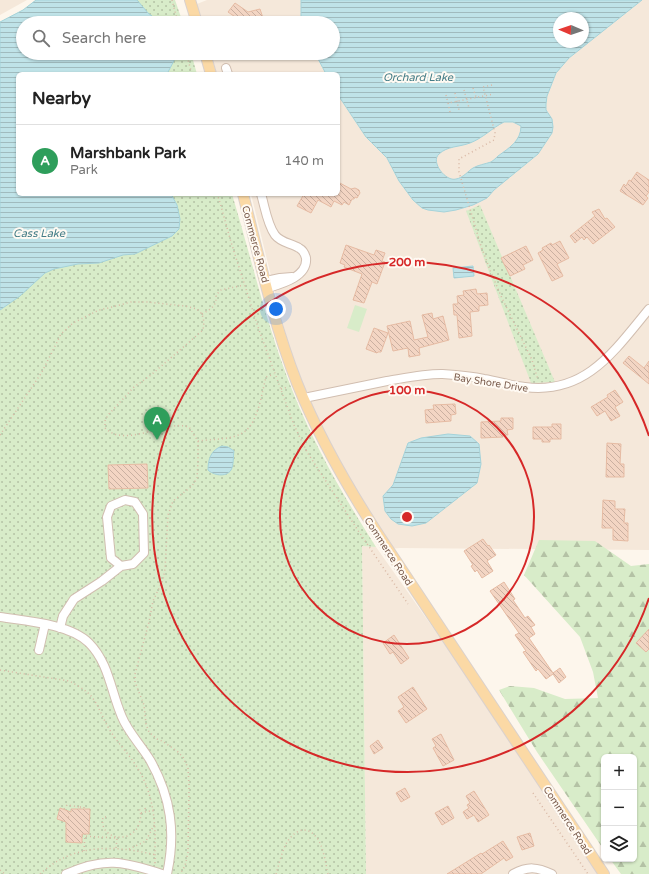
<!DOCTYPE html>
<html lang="en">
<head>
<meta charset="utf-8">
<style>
	:root { --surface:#fff; --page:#f6f6f6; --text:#222; --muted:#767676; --line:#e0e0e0; --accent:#e76f51 }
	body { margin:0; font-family:"Varela Round",sans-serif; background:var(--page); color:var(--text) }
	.controls { position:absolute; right:12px; bottom:12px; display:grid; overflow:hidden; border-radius:6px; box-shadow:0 1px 3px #0004 }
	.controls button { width:36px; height:36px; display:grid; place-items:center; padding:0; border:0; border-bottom:1px solid var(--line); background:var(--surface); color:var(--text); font:20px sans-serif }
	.compass { position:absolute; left:553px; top:12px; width:36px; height:36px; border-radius:50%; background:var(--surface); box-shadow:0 1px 3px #0004; rotate:272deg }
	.you { position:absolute; left:276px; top:309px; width:14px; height:14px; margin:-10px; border:3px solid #fff; border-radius:50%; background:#1a73e8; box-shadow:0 0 0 6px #1a73e833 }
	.badge { display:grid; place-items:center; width:26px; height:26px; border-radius:50%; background:var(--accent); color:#fff; font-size:13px; font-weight:700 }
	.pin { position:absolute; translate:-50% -33px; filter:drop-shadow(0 1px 2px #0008) }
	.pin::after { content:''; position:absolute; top:21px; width:14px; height:12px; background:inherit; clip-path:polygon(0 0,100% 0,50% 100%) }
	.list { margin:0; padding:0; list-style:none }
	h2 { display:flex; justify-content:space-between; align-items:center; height:52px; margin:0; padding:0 16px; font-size:17px }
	h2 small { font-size:13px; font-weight:400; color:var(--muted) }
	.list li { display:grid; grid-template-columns:26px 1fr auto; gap:12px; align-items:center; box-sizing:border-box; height:72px; padding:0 16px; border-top:1px solid var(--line) }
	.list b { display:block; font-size:15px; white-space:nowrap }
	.list p { margin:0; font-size:13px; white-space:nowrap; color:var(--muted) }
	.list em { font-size:13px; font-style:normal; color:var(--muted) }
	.icon { flex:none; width:22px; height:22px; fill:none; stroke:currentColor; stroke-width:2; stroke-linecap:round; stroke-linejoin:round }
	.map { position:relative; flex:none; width:649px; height:874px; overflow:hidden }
	.search { position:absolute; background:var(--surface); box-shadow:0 1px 3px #0004; left:16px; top:16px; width:324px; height:44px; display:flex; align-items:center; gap:10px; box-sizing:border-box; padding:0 14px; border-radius:22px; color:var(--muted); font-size:15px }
	.panel { position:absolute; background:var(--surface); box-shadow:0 1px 3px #0004; left:16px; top:72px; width:324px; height:124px; border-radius:6px }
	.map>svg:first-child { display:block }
</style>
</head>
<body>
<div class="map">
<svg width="649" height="874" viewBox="0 0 649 874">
	<defs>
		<pattern id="forest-firs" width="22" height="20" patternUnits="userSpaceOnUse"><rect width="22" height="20" fill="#d8ecc9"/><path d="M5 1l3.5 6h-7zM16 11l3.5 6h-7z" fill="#b4c2a5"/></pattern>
		<pattern id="park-dots" width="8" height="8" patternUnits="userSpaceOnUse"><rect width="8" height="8" fill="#d8ecc9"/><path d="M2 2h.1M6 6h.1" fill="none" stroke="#b4c2a5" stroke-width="1.8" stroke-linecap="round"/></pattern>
		<pattern id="water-rules" width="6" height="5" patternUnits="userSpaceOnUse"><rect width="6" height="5" fill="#bfe3e8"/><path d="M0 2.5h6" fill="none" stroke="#a0bbbe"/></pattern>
		<pattern id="building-back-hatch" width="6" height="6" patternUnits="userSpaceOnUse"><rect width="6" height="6" fill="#f3d5c3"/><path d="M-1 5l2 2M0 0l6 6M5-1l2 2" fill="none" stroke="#cab0a1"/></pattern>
	</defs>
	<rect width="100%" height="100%" fill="#fdf6ec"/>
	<path fill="#f5e8da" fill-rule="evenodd" d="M0,0H27L0,15Z
		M207,0H649V550L400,548L388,549L303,395L280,313L251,194H338V74H217L211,53H333V23H203L197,4ZM559,18H583V42H559Z
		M362,546L376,547L498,720L600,874H366Z"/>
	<path fill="url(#forest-firs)" d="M539,540L595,541L631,566L649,564V874H621L610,859H634V757H604V850L537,752L499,690L510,686L534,688L565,699L598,698L593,672L580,637L524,575Z"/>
	<path fill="url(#park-dots)" d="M36,0H175L183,23H23V53H191L197,74H18V194H232C252,260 267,328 293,392C315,447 344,497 376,547L362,546L366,874H0V22L23,10Z
		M480,205L555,382L531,383L466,211Z"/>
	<path fill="#d8ecc9" d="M355,305L367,309L359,332L347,328Z"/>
	<path fill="url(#water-rules)" stroke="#a5d3da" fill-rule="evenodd" d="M36,0H137L148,13L161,23H23V53H178L167,74H18V194H171L177,205L180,219L179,229L172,236L135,254L123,255L99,263L78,264L54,269L45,273L20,296L0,310V22L23,10Z
		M301,0H642L569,58L556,73L547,96L546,104V110L552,119L553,127L552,133L538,154L494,190L487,198L473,205L456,210L444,212L428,210L422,208L413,200L399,181L387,158L366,137L338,95V74H326L315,53H333V23H301ZM559,18H583V42H559ZM504,122H513L521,126C521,141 509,148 498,156C496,158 494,160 491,162C485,164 478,165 473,168C468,171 463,178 456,179C446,182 430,162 439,154C447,146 460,147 470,143C483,138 492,128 504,122Z
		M473,266L474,276L454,278L453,268Z
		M448,434L470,436L479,444L481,464L477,483L426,523L412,526L398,524L391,519L385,511L383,496L393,485L408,443L421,438Z
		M222,446L228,447L234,451C233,456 234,465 231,470C226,478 213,475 208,470C208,459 211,450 222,446Z"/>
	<path fill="url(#building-back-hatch)" stroke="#e6bba3" d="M235,3L248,12L260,9L263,18L261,23H244L228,12Z
		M637,172L649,180V192L646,196L648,198L643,205L620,191L624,184L626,186L629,180L631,181Z
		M338,182L351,189L355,188L359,190L360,193L357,198L355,197L354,199H352L349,205L344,202L342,205L334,201L331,207L318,200L311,213L297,206L304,194H338Z
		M599,209L605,219L607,218L615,227L593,244L587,237L584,240L582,237L575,243L570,236L595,216L592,212Z
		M560,241L569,258L557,264L563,276L552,281L538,253L543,250L542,248L551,243L552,245Z
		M346,245L374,255L376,250L385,253L382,261L385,262L377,284L372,282L364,303L353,300L362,274L344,267L345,265L340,263Z
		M526,246L533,260L523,265L525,269L510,276L501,258Z
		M476,289L477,294L487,293L488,305L479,306V311L470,312L472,336L459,338L457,315H454L453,304H458L457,296L464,295L463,291Z
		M432,313L433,319L443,316L449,340L419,348L420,355L409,357L408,348L393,351L387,326L410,321L414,340L428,337L422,315Z
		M374,328L388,333L381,352H378L377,353L366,349Z
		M629,356L644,368L649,361V384L623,363Z
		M615,390L623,402L615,407L620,416L611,421L605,411L597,416L591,407L608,397L607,395Z
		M455,404L456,414L451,415V421L426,423L425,410L434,409L433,405Z
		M501,418H513V429L507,430L508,435H503V437L481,438V422L501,421Z
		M552,424H561V439H550V442H542V439H533V427H552Z
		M607,443L621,444L620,464H624V477H606Z
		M147,464L148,488L109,489L108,465Z
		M603,500L615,501V509H625L624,523H628V541L613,540V528H602Z
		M483,539L488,546L489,545L496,555L487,561L493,571L482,578L477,570L475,572L471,566L473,565L464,551Z
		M504,582L515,599L513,600L525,618L528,616L535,625L531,627L535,634L529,638L553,673L560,668L566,677L559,683L553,674L546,679L538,669L536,671L523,652L526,651L515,635L519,633L490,591Z
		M649,629V649L646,652L636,643Z
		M394,635L409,658L401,664L393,652L390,654L383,643Z
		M413,687L427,709L406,723L398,711L404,707L398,697Z
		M441,734L454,760L443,766L433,748L436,746L432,739Z
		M378,740L383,748L374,754L370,746Z
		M405,788L410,797L401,802L396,793Z
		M474,791L489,815L478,822L474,815L467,819L463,812L469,808L467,805L470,803L466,796Z
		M448,806L454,818L442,825L435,813Z
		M60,808L71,812V809H90L89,834H82V843L66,842V822L57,819Z
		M530,833L534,846L522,850L517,837Z
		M503,841L513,857L506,861L504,858L481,874H447L481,853L482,854Z"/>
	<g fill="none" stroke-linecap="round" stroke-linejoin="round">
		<defs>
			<path id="minor" d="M226,68L228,74
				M261,194C265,207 267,224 275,235C281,243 291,243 299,248C303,250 305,254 306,258C308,277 281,284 268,288
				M266,281L280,278L292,277
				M304,398C332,392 359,387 387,381C405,378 423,374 441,374C455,375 470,376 484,379C498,381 511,386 525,387C586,395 615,350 649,309
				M0,617C26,621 70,624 89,643C109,663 111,692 122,717C128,732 141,745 150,760C171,797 176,833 167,874
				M60,628L63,616L74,599L102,581L121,566L133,564L144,553L143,514L135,502L125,500L111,506L107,517L111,558L121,566
				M39,650L45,624
				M66,874C104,857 123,861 162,874
				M513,874C528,866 537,867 552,874"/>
			<path id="major" d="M190,0L197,23
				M205,53L211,74
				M243,194C259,257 273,322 297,383C319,438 348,488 380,537L604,874"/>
		</defs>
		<use href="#minor" stroke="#d1beb0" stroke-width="10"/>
		<use href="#major" stroke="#dad1cd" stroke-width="12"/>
		<path stroke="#d9b8a5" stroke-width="1.5" stroke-dasharray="1 3" stroke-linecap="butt" d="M172,0L178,23
			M186,53L192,74
			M492,85L483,87L495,133L494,140L459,159V172L481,246L490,270L501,296L532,360L538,380
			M473,88L476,97
			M464,90L469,108
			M455,93L459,110
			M446,95L448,103
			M450,112L448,103L494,94
			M216,194L219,199L231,242L259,330L294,425L307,452L359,532L408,604
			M202,314C211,309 217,306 216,295L221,290L244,285
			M281,389L288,387
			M0,435L42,372L61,334L73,323L99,310L108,308L131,302H147L185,306L197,309L202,314L204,322L203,330L151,375L134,387L108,415L105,421V428C126,449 166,419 189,427L198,441V461L197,478L192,486L173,501L168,515L165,569L163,580L153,601L149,622L135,674V682L144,705L146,724L149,732L157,739L162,741L177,751L183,757L188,768L189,786L188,852L185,866L180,874
			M198,441C212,439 232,440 244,432C258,423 262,392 266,377L274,374
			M0,670L69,681C100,696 95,706 111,732C118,743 127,752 135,764C152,789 156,818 155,849C155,854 155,858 155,864
			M533,793L588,874
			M80,807H84V809
			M145,808L146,812
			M64,809L67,805L80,807V809
			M141,813L154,810
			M68,817H71
			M106,817H103C98,840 134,846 140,821C141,816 141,811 138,807
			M82,836L117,838L116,848
			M129,849L146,841L154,825
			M84,851L85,834
			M0,870L5,874
			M40,874C74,843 114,845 156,855
			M276,874C279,864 282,851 287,842C296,829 307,825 317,838C323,845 326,865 328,874"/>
		<use href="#minor" stroke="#fff" stroke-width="8"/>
		<use href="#major" stroke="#fbd9a5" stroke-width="10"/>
	</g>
	<g fill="none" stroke="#d62828" stroke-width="2">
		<circle cx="407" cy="517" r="127"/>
		<path d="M649 598A255 255 0 1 1 649 436"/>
	</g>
	<g text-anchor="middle" stroke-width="4" stroke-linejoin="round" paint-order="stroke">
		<g font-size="10" fill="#7a5c4d" stroke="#fffaf3">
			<text transform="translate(256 244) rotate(75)" y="4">Commerce Road</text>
			<text transform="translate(491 382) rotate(9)" y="4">Bay Shore Drive</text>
			<text transform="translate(389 551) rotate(57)" y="4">Commerce Road</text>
			<text transform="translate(568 820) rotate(57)" y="4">Commerce Road</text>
		</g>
		<g font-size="11" font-style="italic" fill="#437c86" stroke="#fffaf3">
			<text x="418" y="81">Orchard Lake</text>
			<text x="39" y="237">Cass Lake</text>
		</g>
	</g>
	<circle cx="407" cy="517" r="6" fill="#d62828" stroke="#fffaf3" stroke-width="2"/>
	<g font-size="12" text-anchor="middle" font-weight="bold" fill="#d62828" stroke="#fffaf3" stroke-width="4" stroke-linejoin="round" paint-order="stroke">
		<text x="407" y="266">200 m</text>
		<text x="407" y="394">100 m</text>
	</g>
</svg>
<div class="controls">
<button>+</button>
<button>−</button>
<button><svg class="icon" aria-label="layers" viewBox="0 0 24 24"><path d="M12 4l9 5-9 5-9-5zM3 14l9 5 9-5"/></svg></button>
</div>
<svg class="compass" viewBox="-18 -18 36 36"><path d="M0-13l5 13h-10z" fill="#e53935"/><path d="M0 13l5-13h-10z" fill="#767676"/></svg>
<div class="you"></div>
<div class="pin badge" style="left:157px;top:440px;background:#2e9e5b">A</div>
<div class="search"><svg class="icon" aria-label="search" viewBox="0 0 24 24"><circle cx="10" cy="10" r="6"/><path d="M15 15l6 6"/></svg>Search here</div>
<section class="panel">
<h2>Nearby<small></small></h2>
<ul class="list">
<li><span class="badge" style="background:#2e9e5b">A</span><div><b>Marshbank Park</b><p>Park</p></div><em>140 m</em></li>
</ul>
</section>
</div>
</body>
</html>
